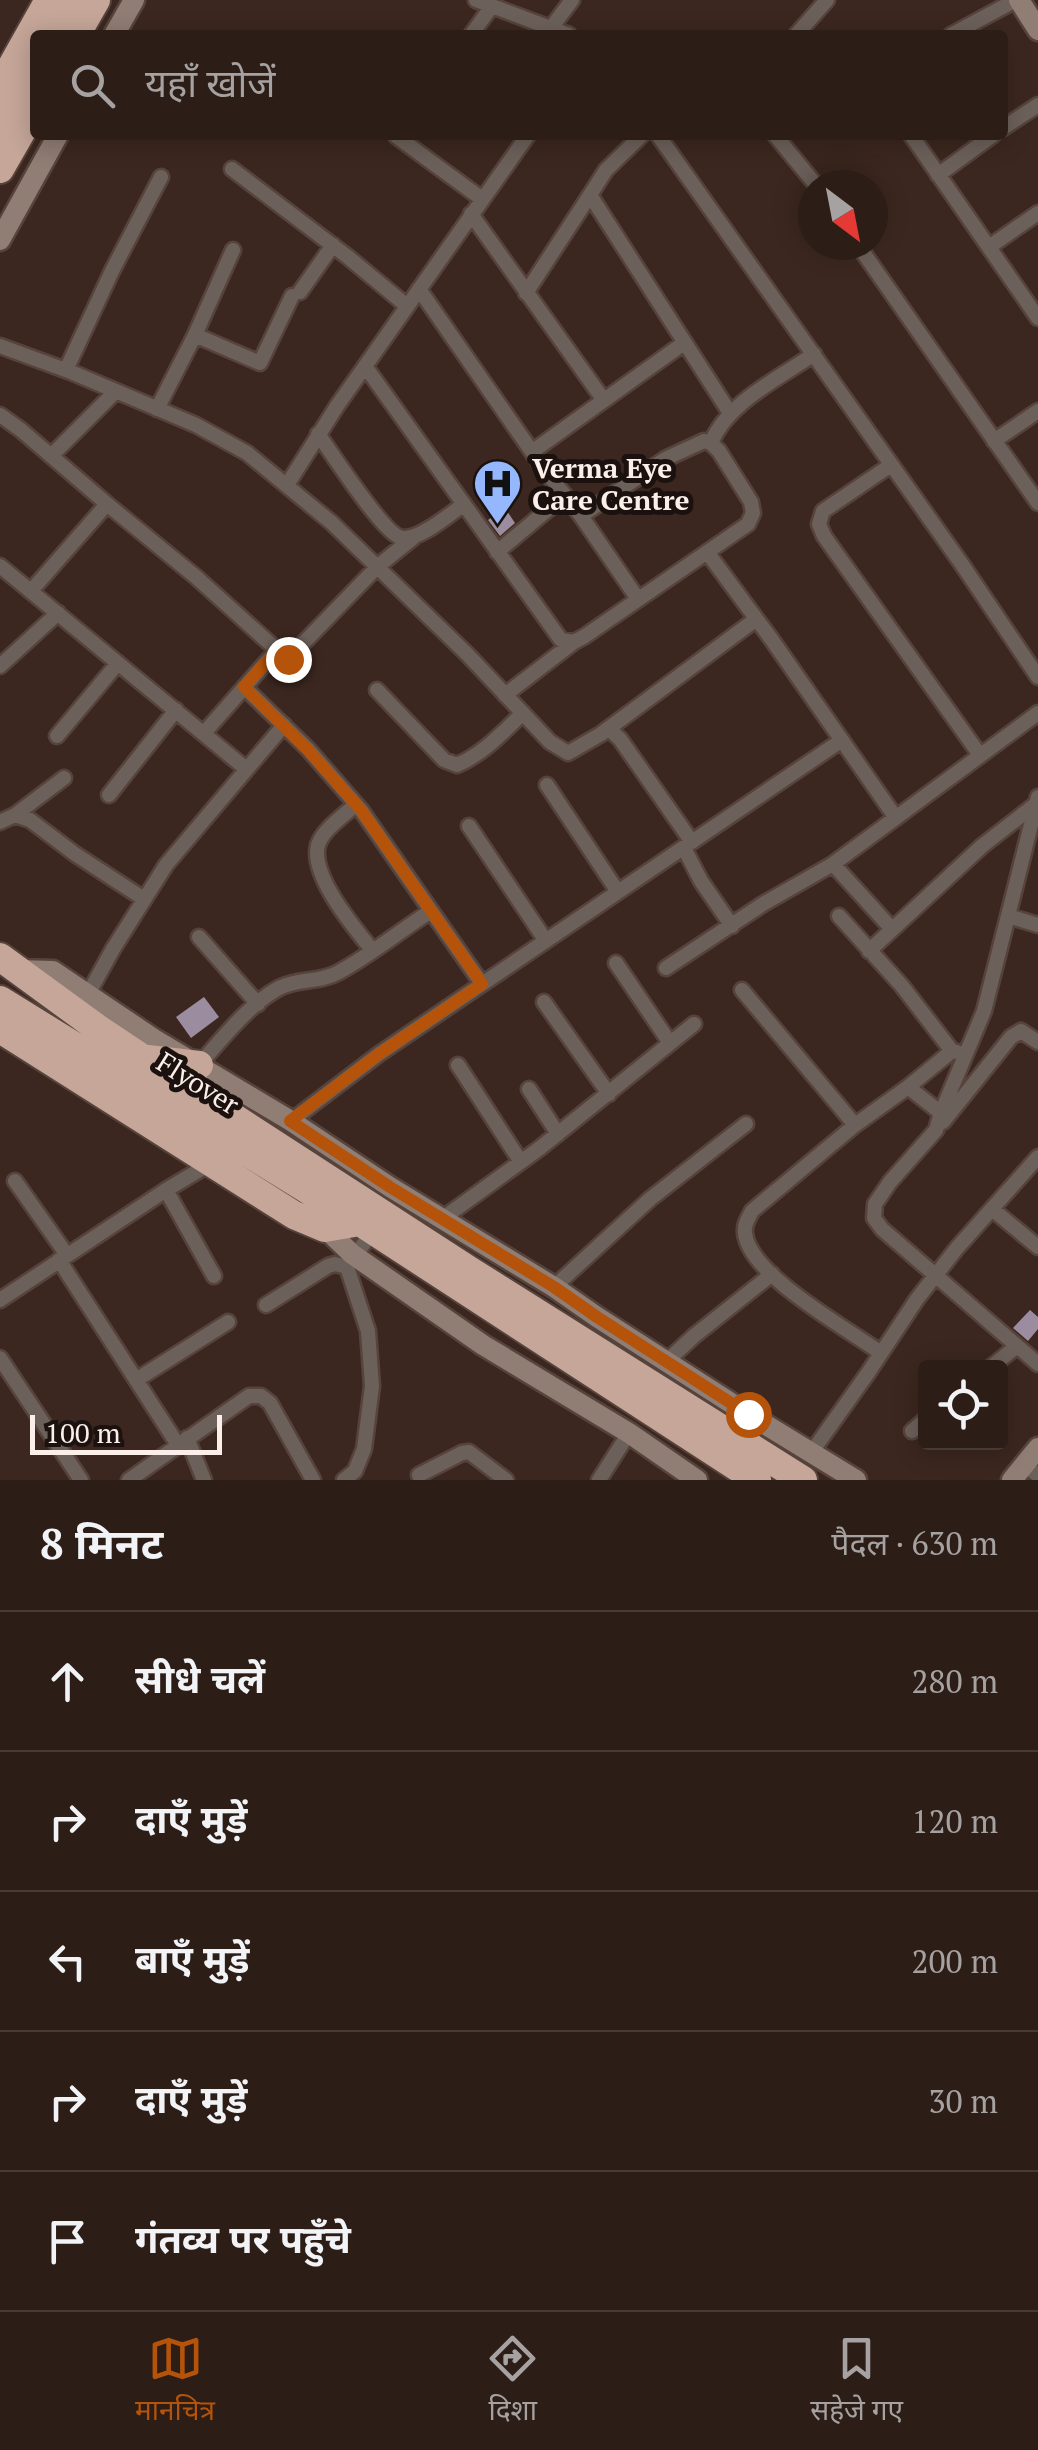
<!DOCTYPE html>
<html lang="hi">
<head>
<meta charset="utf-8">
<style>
	:root { --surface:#2c1d17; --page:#342620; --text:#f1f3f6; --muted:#a6a2a1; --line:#483b36; --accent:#b45309 }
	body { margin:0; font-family:"PT Serif","Noto Sans Devanagari",serif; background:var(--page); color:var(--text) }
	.controls { position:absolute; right:30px; bottom:30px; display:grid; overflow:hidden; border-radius:10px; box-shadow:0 5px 25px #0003 }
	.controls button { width:90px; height:90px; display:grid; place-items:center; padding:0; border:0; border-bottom:2px solid var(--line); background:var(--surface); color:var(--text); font:50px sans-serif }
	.compass { position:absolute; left:798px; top:170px; width:90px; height:90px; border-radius:50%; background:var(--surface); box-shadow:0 5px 25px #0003; rotate:148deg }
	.scale { position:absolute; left:30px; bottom:25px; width:192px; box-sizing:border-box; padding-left:10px; border:5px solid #fceee8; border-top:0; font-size:28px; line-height:35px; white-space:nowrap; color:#fceee8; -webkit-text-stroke:8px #1b120f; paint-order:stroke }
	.stop { position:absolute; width:30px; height:30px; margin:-22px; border:8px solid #b45309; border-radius:50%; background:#fff }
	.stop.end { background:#b45309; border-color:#fff; box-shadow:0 2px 10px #0008 }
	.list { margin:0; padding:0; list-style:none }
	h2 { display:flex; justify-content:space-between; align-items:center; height:130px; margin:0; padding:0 40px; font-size:42px }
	h2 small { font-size:32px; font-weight:400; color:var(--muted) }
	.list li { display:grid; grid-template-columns:65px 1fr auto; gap:30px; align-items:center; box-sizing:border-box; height:140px; padding:0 40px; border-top:2px solid var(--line) }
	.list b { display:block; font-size:38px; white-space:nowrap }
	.list em { font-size:32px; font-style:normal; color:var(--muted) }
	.icon { flex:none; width:55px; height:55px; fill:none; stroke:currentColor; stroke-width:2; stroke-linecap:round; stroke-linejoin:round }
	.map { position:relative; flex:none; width:1038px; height:1480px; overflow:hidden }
	.search { position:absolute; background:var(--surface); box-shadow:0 5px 25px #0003; left:30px; right:30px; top:30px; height:110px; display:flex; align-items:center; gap:25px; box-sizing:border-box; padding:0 35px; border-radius:10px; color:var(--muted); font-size:38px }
	.sheet { height:830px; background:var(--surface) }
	nav { display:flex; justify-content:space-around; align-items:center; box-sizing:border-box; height:140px; border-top:2px solid var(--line); background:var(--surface); font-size:28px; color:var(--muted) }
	nav a { display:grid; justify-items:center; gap:5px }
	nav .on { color:var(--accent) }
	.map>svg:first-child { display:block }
</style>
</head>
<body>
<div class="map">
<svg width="1038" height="1480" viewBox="0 0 1038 1480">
	<rect width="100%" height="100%" fill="#3b271f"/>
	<path fill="#9c8ca0" d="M505,508L515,523L500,536L488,520Z
		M204,997L219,1017L191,1038L176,1017Z
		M1030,1310L1038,1317V1329L1028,1341L1013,1328Z"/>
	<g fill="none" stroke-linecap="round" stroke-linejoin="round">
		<defs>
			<path id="street" d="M476,0L569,35
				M551,28L572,0
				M471,35L492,6
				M796,35L827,0
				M951,35L1016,0
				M1003,128L1038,105
				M642,135L606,170L590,195L730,413
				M658,135L961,563L1038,677
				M775,135L816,185
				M911,135L1038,318
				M396,136L482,199
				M232,169L348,257L407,306
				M938,175L993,135
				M471,214L603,399
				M858,245L1038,503
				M989,247L1038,213
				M419,289L546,472L579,513L638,599
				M300,292L333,245
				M526,293L590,195
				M195,335L233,250
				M0,346L71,372L196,425L247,453L332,523L468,655L550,742L568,753L601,734L755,620
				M365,366L561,640L574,642L585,636L748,524L753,513L751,502L719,451L711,443L704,441L665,459L581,516
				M66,370L112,271L161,177
				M157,409L195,335L260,363L292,296
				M0,415L21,430L107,504L196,577L277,650
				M318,434C332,453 384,535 402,538C420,540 450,514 464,504
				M994,441L1038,411
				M711,443C728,402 778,379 814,354
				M533,451L684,343
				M51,456L116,391
				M891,465L823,511L819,524L824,536L980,755
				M287,485L337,406L528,135
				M497,552L564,496
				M707,552L772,640L896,818
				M0,566L245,768
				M31,591L107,504
				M0,666L58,613
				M244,687L308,749L361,810L482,984
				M377,690L444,760L457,765C483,754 502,733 523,713
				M505,695L574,642
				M609,729L620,739L692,842
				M204,733L277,650L288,659L377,567L414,537
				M57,736L118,663
				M547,785L618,892
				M109,795L176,710
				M1038,797L984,1011L941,1113L936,1130L890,1182L875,1204L874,1218L882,1229L1038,1364
				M356,804C345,815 323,829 318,845C310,876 354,927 372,950
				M15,815L64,778
				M0,822L15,815L30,820L75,854L144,899
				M469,826L546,941
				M684,848L701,881L732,926
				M833,864L891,928
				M839,916L902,986L952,1051L957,1052
				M1008,916L1038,925
				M199,937L258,1004
				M869,951L982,846L1036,804
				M616,963L670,1043
				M666,968L763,904L833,864L1038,713
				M742,990L855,1125
				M87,996L113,949L166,865L284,725
				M544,1002L609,1094
				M199,1065C221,1040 249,1004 279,988C298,978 320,983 339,972C371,955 401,930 431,911
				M458,1065L521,1162
				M908,1087L941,1113
				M529,1089L558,1134
				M291,1121L379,1054L842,740
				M943,1122L1011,1037L1021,1031L1038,1042
				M15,1181L67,1255
				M166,1190L214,1276
				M992,1209L1038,1247
				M442,1219L540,1148L694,1024
				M59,1260L178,1445
				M554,1287L650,1199L746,1124
				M0,1300L166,1190L213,1162
				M266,1305L328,1266L335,1264L347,1267
				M881,1353C848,1329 749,1275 745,1233C744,1224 748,1219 752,1211L855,1125L908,1087L952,1051
				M0,1358L81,1480
				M667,1361L694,1336L772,1274
				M990,1368L1017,1346
				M136,1380L228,1322
				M912,1431L926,1419
				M187,1438L204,1480
				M811,1453L868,1373L917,1299L957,1248L1038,1157
				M1024,1465L1038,1475
				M419,1475L462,1453L469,1452L506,1480
				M129,1480L249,1396H261L270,1403L313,1480
				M344,1480L355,1471L364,1449L372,1386L368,1331L347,1267L373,1231
				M599,1480L629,1433"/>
			<path id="secondary" d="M1019,0L1038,30
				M114,35L134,0
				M0,240L58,135
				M17,970L53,971L154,1039L291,1121L390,1187L554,1287L597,1317L748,1414L856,1480
				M325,1228L352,1254L483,1345L629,1433L697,1480
				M1012,1480L1038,1448"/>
			<path id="highway" d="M52,35L72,0
				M76,35L96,0
				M0,87L49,0
				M0,129L35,66
				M0,169L35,108
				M0,957L100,1030L142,1058L469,1270L803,1480
				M0,1000L360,1222L757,1480
				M0,1029L294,1215L325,1228L360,1222
				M148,1059L199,1065"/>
		</defs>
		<use href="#street" stroke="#56433b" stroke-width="19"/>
		<use href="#secondary" stroke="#56433b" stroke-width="25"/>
		<use href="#highway" stroke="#56433b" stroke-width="32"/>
		<use href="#street" stroke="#6c605a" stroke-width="14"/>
		<use href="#secondary" stroke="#907d73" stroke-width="20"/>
		<use href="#highway" stroke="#c5a698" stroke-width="28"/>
	</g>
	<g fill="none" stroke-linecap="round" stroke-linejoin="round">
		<path stroke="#b45309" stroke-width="12" d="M288,659L277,650L244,687L308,750L361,810L482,984L379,1054L290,1121L390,1187L554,1287L597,1317L748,1414"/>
	</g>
	<defs>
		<symbol id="hospital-pin" viewBox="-11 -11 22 30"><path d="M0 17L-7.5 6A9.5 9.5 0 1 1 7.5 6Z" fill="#94b7fd" stroke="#1b120f"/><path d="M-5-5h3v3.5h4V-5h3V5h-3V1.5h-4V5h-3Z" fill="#111"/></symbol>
	</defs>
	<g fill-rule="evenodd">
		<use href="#hospital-pin" x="470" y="456" width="55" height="75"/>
	</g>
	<g text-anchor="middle" stroke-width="10" stroke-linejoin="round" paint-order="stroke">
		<g font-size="28" font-weight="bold" fill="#fceee8" stroke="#1b120f" text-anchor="start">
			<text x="532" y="478">Verma Eye<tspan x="532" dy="32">Care Centre</tspan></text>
		</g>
		<g font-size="28" fill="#fceee8" stroke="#1b120f">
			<text transform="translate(198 1083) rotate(32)" y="10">Flyover</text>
		</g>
	</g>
</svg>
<div class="controls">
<button><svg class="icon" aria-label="locate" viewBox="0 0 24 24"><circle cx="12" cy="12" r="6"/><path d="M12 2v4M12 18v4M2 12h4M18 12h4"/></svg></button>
</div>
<svg class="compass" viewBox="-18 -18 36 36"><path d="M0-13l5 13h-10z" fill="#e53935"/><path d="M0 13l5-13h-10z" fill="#a6a2a1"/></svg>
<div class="scale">100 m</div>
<div class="stop" style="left:748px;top:1414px"></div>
<div class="stop end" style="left:288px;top:659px"></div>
<div class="search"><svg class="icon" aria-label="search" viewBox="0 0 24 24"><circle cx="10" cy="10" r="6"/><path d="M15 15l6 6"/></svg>यहाँ खोजें</div>
</div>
<section class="sheet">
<h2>8 मिनट<small>पैदल · 630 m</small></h2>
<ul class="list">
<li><svg class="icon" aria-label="ahead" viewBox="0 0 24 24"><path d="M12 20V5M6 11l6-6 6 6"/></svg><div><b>सीधे चलें</b></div><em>280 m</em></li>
<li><svg class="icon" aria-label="right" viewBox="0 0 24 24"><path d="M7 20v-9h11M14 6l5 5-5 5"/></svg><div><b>दाएँ मुड़ें</b></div><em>120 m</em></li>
<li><svg class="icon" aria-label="left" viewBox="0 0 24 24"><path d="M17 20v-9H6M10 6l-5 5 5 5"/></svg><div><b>बाएँ मुड़ें</b></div><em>200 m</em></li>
<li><svg class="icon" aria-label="right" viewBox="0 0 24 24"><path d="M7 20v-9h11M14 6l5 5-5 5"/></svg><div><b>दाएँ मुड़ें</b></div><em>30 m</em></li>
<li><svg class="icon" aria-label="arrive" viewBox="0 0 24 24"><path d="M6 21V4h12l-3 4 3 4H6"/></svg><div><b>गंतव्य पर पहुँचे</b></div></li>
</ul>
</section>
<nav>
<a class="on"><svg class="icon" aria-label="map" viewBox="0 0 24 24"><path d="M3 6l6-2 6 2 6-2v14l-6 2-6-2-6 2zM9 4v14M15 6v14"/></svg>मानचित्र</a>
<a><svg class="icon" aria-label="directions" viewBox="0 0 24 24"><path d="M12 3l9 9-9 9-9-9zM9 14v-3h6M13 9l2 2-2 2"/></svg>दिशा</a>
<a><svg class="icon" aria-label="saved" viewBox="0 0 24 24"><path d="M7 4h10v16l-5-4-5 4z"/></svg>सहेजे गए</a>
</nav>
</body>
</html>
